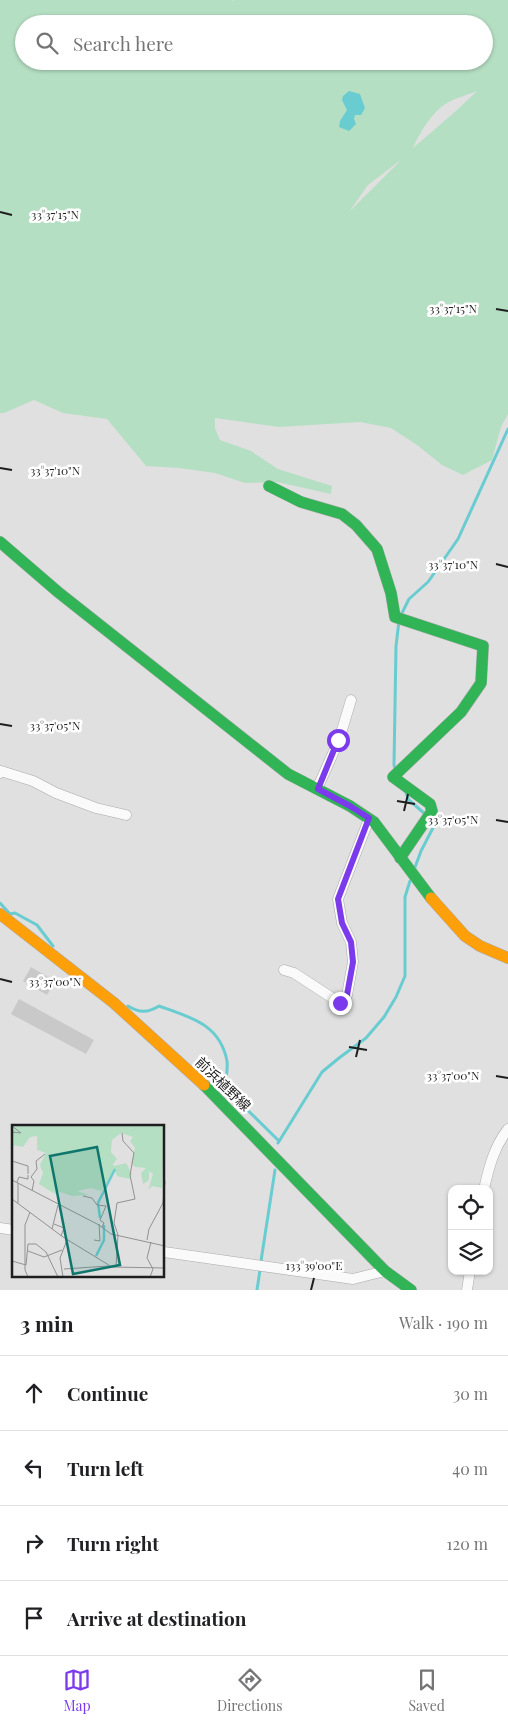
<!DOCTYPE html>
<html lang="en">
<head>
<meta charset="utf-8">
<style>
	:root { --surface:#fff; --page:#f2f2f2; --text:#202124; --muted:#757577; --line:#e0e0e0; --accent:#7c3aed }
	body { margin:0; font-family:"Playfair Display","Noto Sans JP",serif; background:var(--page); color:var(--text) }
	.controls { position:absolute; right:15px; bottom:15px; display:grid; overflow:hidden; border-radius:10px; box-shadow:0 1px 4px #0004 }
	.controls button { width:45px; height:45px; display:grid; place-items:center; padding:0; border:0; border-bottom:1px solid var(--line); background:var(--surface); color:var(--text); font:25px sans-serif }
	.stop { position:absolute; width:15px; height:15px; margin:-11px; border:4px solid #7c3aed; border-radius:50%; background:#fff }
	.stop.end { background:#7c3aed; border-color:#fff; box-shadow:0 1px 5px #0008 }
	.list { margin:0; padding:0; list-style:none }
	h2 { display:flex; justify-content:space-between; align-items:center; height:65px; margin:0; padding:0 20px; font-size:21px }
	h2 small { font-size:16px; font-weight:400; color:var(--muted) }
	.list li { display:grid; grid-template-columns:32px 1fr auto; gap:15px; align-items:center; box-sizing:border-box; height:75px; padding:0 20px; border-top:1px solid var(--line) }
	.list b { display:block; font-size:19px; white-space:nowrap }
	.list em { font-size:16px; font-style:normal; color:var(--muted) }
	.icon { flex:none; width:28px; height:28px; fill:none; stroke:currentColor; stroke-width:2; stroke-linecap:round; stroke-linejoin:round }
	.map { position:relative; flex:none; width:508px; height:1290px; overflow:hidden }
	.search { position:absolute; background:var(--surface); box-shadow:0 1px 4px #0004; left:15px; right:15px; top:15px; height:55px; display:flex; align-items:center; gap:12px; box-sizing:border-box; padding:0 18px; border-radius:28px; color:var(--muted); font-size:19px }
	.sheet { height:365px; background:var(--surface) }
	nav { display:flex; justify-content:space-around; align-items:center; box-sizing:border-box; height:70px; border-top:1px solid var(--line); background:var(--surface); font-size:14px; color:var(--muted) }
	nav a { display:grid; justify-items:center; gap:2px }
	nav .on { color:var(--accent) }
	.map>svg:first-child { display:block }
</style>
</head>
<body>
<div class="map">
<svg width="508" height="1290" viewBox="0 0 508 1290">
	<rect width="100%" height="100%" fill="#e0e0e1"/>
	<path fill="#b5dfc3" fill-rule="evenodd" d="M0,0H232L233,1L234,0H508V414L501,427L492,460L463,475L442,465L417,445L391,428L360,422L279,427L215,418V428L220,440L251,451L278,469L332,486L331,494L277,482L245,483L215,473L179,468L146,466L107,419L63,413L34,400L4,413H0ZM24,24H484V61H24ZM477,91L457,110L413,148C420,132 432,112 447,103C455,98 468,95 477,91ZM402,159L349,212L368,185Z"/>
	<path fill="#69ccd0" d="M349,91L360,94L365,108L361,115H355L354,119L356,124L349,131L339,127L340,121L347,110L342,100L343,96Z"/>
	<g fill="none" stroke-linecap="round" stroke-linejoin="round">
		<path stroke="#69ccd0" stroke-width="3" d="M401,615L409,599L428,582L458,539L508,429
			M395,769L394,765L396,646L399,621
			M406,793L409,800L425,814
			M414,870L421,851L435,824L432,820
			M0,903L10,914L15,913L37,925L53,946
			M128,1006C139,1013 148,1013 159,1006C190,1017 220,1024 227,1061C228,1069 226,1079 225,1088L279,1141
			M278,1143L322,1072L339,1058L366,1038L384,1017L396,997L405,976V897L410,881
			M261,1261L275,1170
			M257,1290L260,1270"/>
	</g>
	<path fill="#cac9c9" d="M31,967L55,981L47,995L23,981Z
		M19,999L94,1040L86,1054L11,1014Z"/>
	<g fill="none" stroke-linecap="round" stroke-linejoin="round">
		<defs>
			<path id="street" d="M0,773L1,771L33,781L56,793L96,808L126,815
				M317,789L339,740L351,700
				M284,970L294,973L340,1003L347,995L353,962L351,942L342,923L338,899L369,819
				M484,1189C489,1167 494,1147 508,1129
				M0,1228L14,1230
				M164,1252L353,1279L385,1271
				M467,1290L470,1271"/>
			<path id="fast" d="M269,486L301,502L342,514L356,525L377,549L391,593L395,617L483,646L481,683L461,712L393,777L430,804L432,811L400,858
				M0,542L58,592L288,774L350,806L374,822L431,898
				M204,1085L385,1271L411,1290"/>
			<path id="slow" d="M431,898L465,936L480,946L508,958
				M0,914L114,1003L204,1085"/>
		</defs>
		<use href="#street" stroke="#aaaaab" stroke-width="11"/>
		<use href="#fast" stroke="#aaaaab" stroke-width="12"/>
		<use href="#slow" stroke="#aaaaab" stroke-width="12"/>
		<use href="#street" stroke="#fafafa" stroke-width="10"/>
		<use href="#fast" stroke="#30b455" stroke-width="11"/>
		<use href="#slow" stroke="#ff9f0a" stroke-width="11"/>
	</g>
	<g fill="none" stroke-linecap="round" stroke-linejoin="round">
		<path stroke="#7c3aed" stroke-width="6" d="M338,740L318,789L350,806L369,818L338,899L342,923L351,942L353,962L347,995L340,1003"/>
	</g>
	<path fill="none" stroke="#1e1e1f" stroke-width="2" d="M0,212L12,215M496,309L508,311M0,468L12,470M496,564L508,567M0,724L12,726M397,801L415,804M404,811L408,794M496,820L508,822M0,979L12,982M349,1047L367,1050M356,1057L360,1040M496,1076L508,1078M311,1290L314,1278"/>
	<g text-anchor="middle" stroke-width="5" stroke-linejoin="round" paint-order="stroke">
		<g font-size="14" fill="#1e1e1f" stroke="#fff">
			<text transform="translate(223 1084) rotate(44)" y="5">前浜植野線</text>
		</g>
	</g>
	<g transform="translate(12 1125)">
		<rect width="152" height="152" fill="#e0e0e1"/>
		<path d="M0,0H152L150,63L140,61L136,65L141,49L137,46V55L131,59L129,48L134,43L123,42L119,38L123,23L118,16L121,12L109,8L100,15L99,27L105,34L101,39L102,41L114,38L120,49L118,54L105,51L103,46L89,66L79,63L65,66L77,70L60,71L48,67L43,69L27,59L31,48L28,40L34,28L25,25V11L18,12L11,22L2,20L0,26Z" fill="#b5dfc3"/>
		<path fill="none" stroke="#69ccd0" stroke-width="2.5" d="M88,93L86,78L103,44M84,131L92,115V100"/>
		<path fill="none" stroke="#929293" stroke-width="1" d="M0,1L9,8L0,7M0,36L16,41V49M0,55L87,100L99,109L153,121M5,57L7,52L16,54V50M20,66L22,56L19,52L25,44L24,36L33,29M71,71L80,73L85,80L94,81L88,95L92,98L90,102M0,74L51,112L100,142L153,143M6,78V58M42,99L52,103L49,111M40,104L46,80M82,115L88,116L87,99M135,115L137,104L151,78L153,56M16,126L32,132L50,125M0,136L14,140L16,119H24L34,127L46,152M104,142L106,110L102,98L105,78L123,74L118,50L122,28L111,16L110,8M52,144L96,141M16,152L13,145V100L18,87M51,152L48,133L55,115M138,152L141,144L135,133L139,117"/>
		<path fill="#0f766e" fill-opacity="0.15" stroke="#0f766e" stroke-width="2.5" d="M85,22L108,140L61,149L38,31Z"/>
		<rect width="152" height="152" fill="none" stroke="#1e1e1f" stroke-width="2.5"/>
	</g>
	<g font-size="12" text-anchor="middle" fill="#1e1e1f" stroke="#fff" stroke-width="5" stroke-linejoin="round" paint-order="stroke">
		<text x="55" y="219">33°37'15"N</text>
		<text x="453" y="313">33°37'15"N</text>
		<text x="55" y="475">33°37'10"N</text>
		<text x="453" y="569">33°37'10"N</text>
		<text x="55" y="730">33°37'05"N</text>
		<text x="453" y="824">33°37'05"N</text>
		<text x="55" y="986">33°37'00"N</text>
		<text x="453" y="1080">33°37'00"N</text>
		<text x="314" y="1270">133°39'00"E</text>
	</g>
</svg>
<div class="controls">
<button><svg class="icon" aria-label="locate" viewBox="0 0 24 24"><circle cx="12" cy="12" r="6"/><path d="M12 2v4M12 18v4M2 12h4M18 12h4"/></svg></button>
<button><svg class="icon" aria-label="layers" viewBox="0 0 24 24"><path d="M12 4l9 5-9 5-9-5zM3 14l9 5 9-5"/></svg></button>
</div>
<div class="stop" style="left:338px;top:740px"></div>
<div class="stop end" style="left:340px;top:1003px"></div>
<div class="search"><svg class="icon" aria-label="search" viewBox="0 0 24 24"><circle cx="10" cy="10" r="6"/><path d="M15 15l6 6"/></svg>Search here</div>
</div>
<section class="sheet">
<h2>3 min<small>Walk · 190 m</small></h2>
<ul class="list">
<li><svg class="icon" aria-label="ahead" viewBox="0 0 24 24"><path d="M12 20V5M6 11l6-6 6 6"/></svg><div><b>Continue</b></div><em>30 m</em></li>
<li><svg class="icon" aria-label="left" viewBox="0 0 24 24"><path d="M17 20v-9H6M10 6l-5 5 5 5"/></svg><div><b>Turn left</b></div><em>40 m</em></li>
<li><svg class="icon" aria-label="right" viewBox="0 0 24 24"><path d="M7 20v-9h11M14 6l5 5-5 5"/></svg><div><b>Turn right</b></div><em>120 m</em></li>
<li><svg class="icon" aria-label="arrive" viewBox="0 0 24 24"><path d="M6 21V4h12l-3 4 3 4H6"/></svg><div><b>Arrive at destination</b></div></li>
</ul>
</section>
<nav>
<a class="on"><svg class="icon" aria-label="map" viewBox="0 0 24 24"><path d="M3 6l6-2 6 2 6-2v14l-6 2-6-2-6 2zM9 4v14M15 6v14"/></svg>Map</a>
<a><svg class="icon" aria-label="directions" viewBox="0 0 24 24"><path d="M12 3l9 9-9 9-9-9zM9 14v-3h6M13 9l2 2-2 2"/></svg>Directions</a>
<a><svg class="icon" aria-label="saved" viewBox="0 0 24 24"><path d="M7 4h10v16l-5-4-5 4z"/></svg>Saved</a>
</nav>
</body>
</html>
